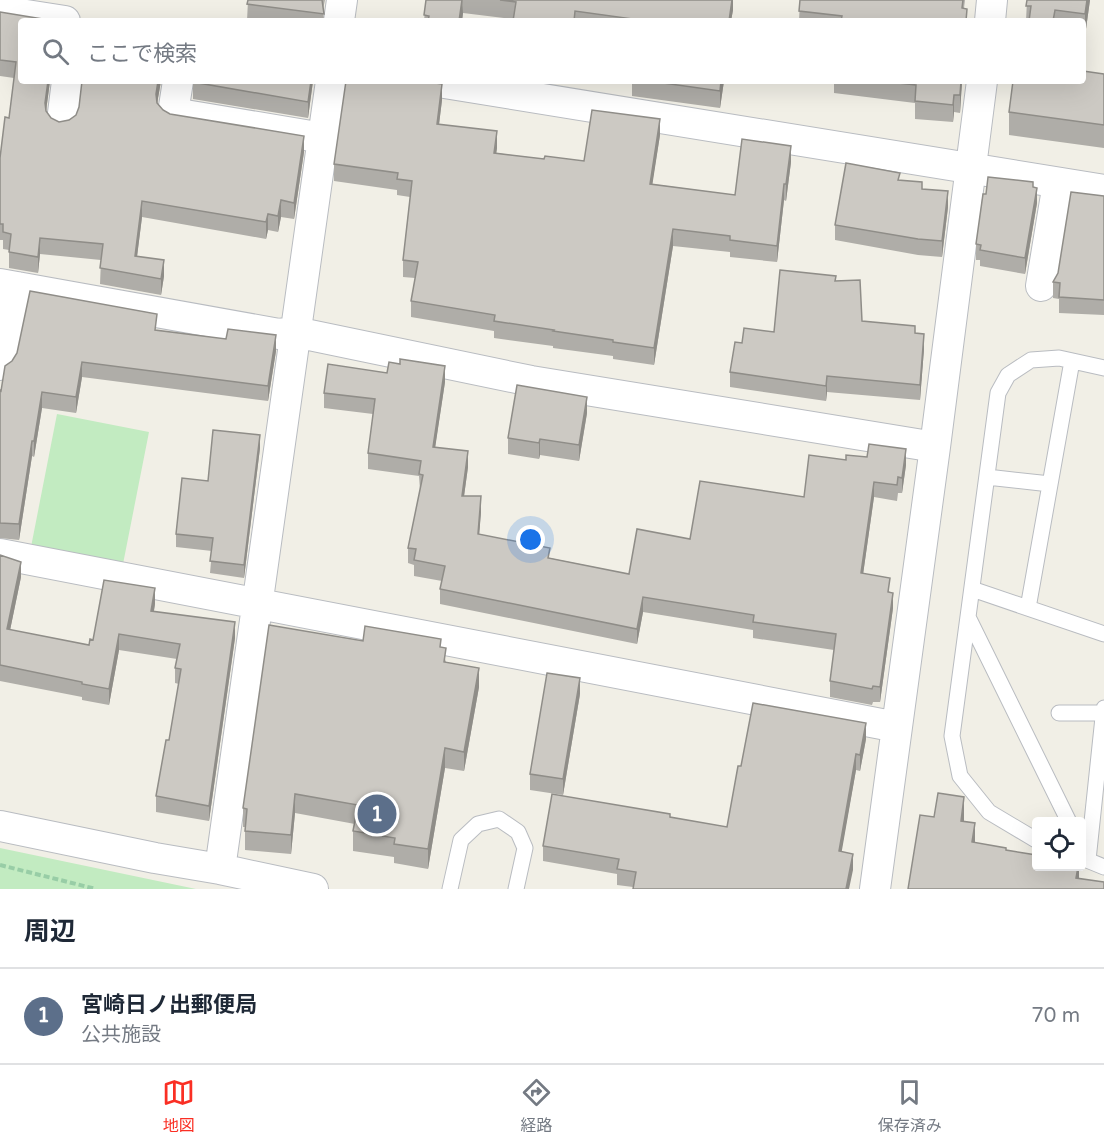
<!DOCTYPE html>
<html lang="ja">
<head>
<meta charset="utf-8">
<style>
	:root { --surface:#fff; --page:#f6f6f7; --text:#1f2937; --muted:#747a83; --line:#e0e1e3; --accent:#fa2f24 }
	body { margin:0; font-family:"Varela Round","Noto Sans JP",sans-serif; background:var(--page); color:var(--text) }
	.controls { position:absolute; right:18px; bottom:18px; display:grid; overflow:hidden; border-radius:6px; box-shadow:0 6px 24px #0002 }
	.controls button { width:54px; height:54px; display:grid; place-items:center; padding:0; border:0; border-bottom:2px solid var(--line); background:var(--surface); color:var(--text); font:30px sans-serif }
	.you { position:absolute; left:531px; top:540px; width:21px; height:21px; margin:-15px; border:4px solid #fff; border-radius:50%; background:#1a73e8; box-shadow:0 0 0 9px #1a73e833 }
	.badge { display:grid; place-items:center; width:39px; height:39px; border-radius:50%; background:var(--accent); color:#fff; font-size:20px; font-weight:700 }
	.pin { position:absolute; translate:-50% -50%; border:3px solid #fff; box-shadow:0 2px 6px #0006 }
	.list { margin:0; padding:0; list-style:none }
	h2 { display:flex; justify-content:space-between; align-items:center; height:78px; margin:0; padding:0 24px; font-size:26px }
	h2 small { font-size:20px; font-weight:400; color:var(--muted) }
	.list li { display:grid; grid-template-columns:39px 1fr auto; gap:18px; align-items:center; box-sizing:border-box; height:96px; padding:0 24px; border-top:2px solid var(--line) }
	.list b { display:block; font-size:22px; white-space:nowrap }
	.list p { margin:0; font-size:20px; white-space:nowrap; color:var(--muted) }
	.list em { font-size:20px; font-style:normal; color:var(--muted) }
	.icon { flex:none; width:33px; height:33px; fill:none; stroke:currentColor; stroke-width:2; stroke-linecap:round; stroke-linejoin:round }
	.map { position:relative; flex:none; width:1104px; height:889px; overflow:hidden }
	.search { position:absolute; background:var(--surface); box-shadow:0 6px 24px #0002; left:18px; right:18px; top:18px; height:66px; display:flex; align-items:center; gap:15px; box-sizing:border-box; padding:0 21px; border-radius:6px; color:var(--muted); font-size:22px }
	.sheet { height:174px; background:var(--surface) }
	nav { display:flex; justify-content:space-around; align-items:center; box-sizing:border-box; height:84px; border-top:2px solid var(--line); background:var(--surface); font-size:16px; color:var(--muted) }
	nav a { display:grid; justify-items:center; gap:3px }
	nav .on { color:var(--accent) }
	.map>svg:first-child { display:block }
</style>
</head>
<body>
<div class="map">
<svg width="1104" height="889" viewBox="0 0 1104 889">
	<rect width="100%" height="100%" fill="#f1efe6"/>
	<path fill="#c2ebc1" d="M57,414L149,432L123,564L31,547Z
		M0,848L196,889H0Z"/>
	<g fill="none" stroke-linecap="round" stroke-linejoin="round">
		<defs>
			<path id="service" d="M987,477L1050,484
				M972,589L1104,634
				M1028,608L1072,361
				M968,617L1069,822
				M1059,713H1104
				M1036,840L989,812L960,776L952,736L998,393L1008,375L1031,360L1059,358L1104,368
				M1082,847L1088,860L1104,708
				M1082,858L1104,867
				M450,889L461,840L478,824L499,819L518,832L525,848L516,889"/>
			<path id="minor" d="M0,11L65,21
				M339,21L342,0
				M990,21L992,0
				M178,81L173,113L323,138
				M432,81L1104,190
				M62,121L67,81
				M0,284L279,334L295,332L531,381L935,447
				M1041,286L1058,183
				M0,365L17,287
				M0,554L897,727
				M0,826L155,858L220,869L313,889
				M220,869L331,81
				M875,889L935,447L982,81"/>
		</defs>
		<use href="#service" stroke="#b9bcc1" stroke-width="17"/>
		<use href="#minor" stroke="#b9bcc1" stroke-width="32"/>
		<path stroke="#98cda6" stroke-width="4" stroke-dasharray="6 3" stroke-linecap="butt" d="M0,865L96,889"/>
		<use href="#service" stroke="#fff" stroke-width="15"/>
		<use href="#minor" stroke="#fff" stroke-width="30"/>
	</g>
	<path fill="#afada8" d="M248,0H325L323,9L324,21H247Z
		M426,0H733V10L731,21H513V19L463,13L462,21H424Z
		M799,0H965L964,8L967,21H799L800,0Z
		M1027,0H1090L1085,36H1083V21H1026Z
		M0,12L50,81L46,111L51,118L59,122L69,120L161,81L157,103L163,110L170,114L304,152L294,219L281,217L278,232L268,230L266,239L142,217L137,256L164,276L161,295L100,284L101,260L40,254L38,273L9,268V250L3,249V240H0V158L9,118L14,78L0,76Z
		M1104,74V148L1009,135V112Z
		M193,81H313L308,118L193,99Z
		M632,81H724L720,108L632,96Z
		M834,81H962L960,113L954,112L953,122L915,119V103L834,93Z
		M442,100L439,124L497,148L496,153L544,159L584,161L660,135L652,184L735,195L791,162L786,201L784,200L777,262L730,257V252L673,246L654,365L613,359V356L553,348V346L494,338V331L411,317V301L415,278L403,277V260L410,197L397,195V190L334,181V164Z
		M900,180L922,189L948,207L942,257L918,255L835,240V225Z
		M1033,187L1037,203L1025,274L980,266V260H976V244L986,194Z
		M1104,196V315L1059,313V299L1053,298V282Z
		M836,281L862,321L915,333L924,349L920,400L827,392L826,401L730,387V372L742,343L774,332Z
		M157,330L276,351L268,401L82,377L76,413L42,408L34,457L32,456L19,540L0,538V390Z
		M445,382L435,447L468,467L464,496L481,512L479,534L550,558L629,574L690,539L804,497L846,460L906,465L902,493H898L897,501L874,497L863,574L890,592L893,608L880,702H873L872,705L830,697V681L834,650L753,638V630L643,612L637,644L440,604V589L442,581L414,576V565L408,563V548L420,490L419,476L368,469V453L373,414L324,408V393Z
		M587,413L579,461L540,455L539,459L508,454V438Z
		M260,448L244,578L210,573L212,551L176,547V534L208,481Z
		M0,555L21,577L10,630L89,645L93,640L155,604L154,611L235,638L209,821L156,812V796L169,740L179,684L175,683V668L177,659L119,650L109,705L82,700V697L0,681Z
		M363,641L441,647L446,662L479,687L464,771L445,768L428,869L394,863V857L353,851V831L355,824L295,813L291,854L245,850V827H243V808Z
		M580,694L563,795L530,790V774Z
		M866,739L860,771L856,770L841,852L853,870L633,887L617,885V874L543,861V846L670,817L727,827L741,766Z"/>
	<path fill="#8f8d88" d="M462,0L463,13L462,21H459Z
		M732,0H733V10L731,21H729Z
		M1087,0H1090L1085,36V14Z
		M48,81H50L45,119V103Z
		M158,81H161L156,110V94Z
		M311,81H313L308,118V102Z
		M721,81H724L720,108V91Z
		M961,81H962L960,113V95Z
		M442,84V100L437,141V124Z
		M954,95V112L953,122V105Z
		M660,119V135L650,200V184Z
		M497,131V148L494,169V153Z
		M304,136V152L294,219V203Z
		M791,146V162L786,201V184Z
		M784,184V200L777,262V246Z
		M1037,188V203L1025,274V258Z
		M948,191V207L942,257V241Z
		M281,200V217L278,232V216Z
		M142,201V217L135,273V256Z
		M268,214V230L266,239V222Z
		M673,229V246L654,365V348Z
		M40,238V254L38,273V257Z
		M164,260V276L161,295V279Z
		M924,334V349L920,400V385Z
		M276,335V351L268,401V386Z
		M82,362V377L76,413V397Z
		M445,366V382L433,462V447Z
		M827,376V392L826,401V386Z
		M42,392V408L34,457V441Z
		M587,397V413L579,461V445Z
		M260,435V448L244,578V565Z
		M540,439V455L539,459V443Z
		M32,441V456L19,540V524Z
		M906,449V465L902,493V478Z
		M468,451V467L462,511V496Z
		M874,482V497L861,589V573Z
		M481,496V512L478,550V534Z
		M21,562V577L7,645V629Z
		M155,588V604L151,627V611Z
		M893,593V608L880,702V687Z
		M643,597V612L637,644V629Z
		M235,622V638L209,821V806Z
		M119,634V650L109,705V689Z
		M479,668V687L464,771V752Z
		M580,678V694L563,795V779Z
		M866,723V739L860,771V755Z
		M445,748V768L428,869V849Z
		M856,754V770L839,867V851Z
		M295,794V813L291,854V835Z
		M964,797V826L961,821Z
		M975,823V852L972,842Z
		M853,854V870L849,889H846Z
		M1078,867H1079V889L1076,878Z"/>
	<path fill="#ccc9c3" stroke="#8f8d88" stroke-width="1.5" d="M248,0H322L324,14L247,4Z
		M426,0H462L459,21H428L429,16L424,15Z
		M500,0H732L729,21H639L640,20L575,11L574,21H513L516,2Z
		M800,0H963L962,8L967,9L966,21H841L842,16L799,11Z
		M1027,0H1087L1085,14L1055,10L1053,21H1029L1031,6H1026Z
		M0,12L55,21H21V81H48L45,103L46,111L51,118L59,122L69,120L76,115L79,107L82,81H158L156,94L157,103L163,110L170,114L304,136L294,203L281,200L278,216L268,214L266,222L142,201L135,256L164,260L161,279L100,268L103,244L40,238L38,257L9,252L11,234L3,232V224H0V158L5,117L9,118L16,62L0,60Z
		M1083,71L1104,74V125L1009,112L1013,81H1083Z
		M193,81H311L308,102L193,82Z
		M346,81H422L442,84L437,124L497,131L494,153L544,159L545,156L584,161L592,110L660,119L650,184L735,195L742,139L791,146L786,184H784L777,246L730,240V236L673,229L654,348L613,342V340L553,331L554,330L494,321L495,315L411,301L418,262L403,260L412,181L397,179L398,173L334,164Z
		M649,81H721L720,91Z
		M881,81H961L960,95H954L953,105L915,101L916,85Z
		M846,163L900,173L898,180L922,182V189L948,191L942,241L918,239L835,225Z
		M988,177L1033,182V187L1037,188L1025,258L980,250L981,245L976,244L983,194H986Z
		M1071,192L1104,196V300L1059,297L1060,283L1053,282L1058,273Z
		M780,270L836,276L835,281L860,280L862,321L915,326V333L924,334L920,385L827,376L826,386L730,372L735,342L742,343L744,328L774,332Z
		M30,291L157,314L155,330L226,339L228,329L276,335L268,386L82,362L76,397L42,392L34,441H32L19,524L0,523V390L1,391L5,366L12,361L17,353Z
		M400,359L445,366L433,447L468,451L462,496H481L478,534L550,548L548,558L629,574L637,529L690,539L700,481L804,497L809,455L846,460V455L867,457L869,444L906,449L902,478L898,477L897,485L874,482L861,573L890,578L888,592L893,593L880,687L873,686L872,689L830,681L836,634L753,622L754,615L643,597L637,629L440,589L445,566L414,560L416,549L408,548L423,475L419,474L421,461L368,453L375,399L324,393L328,364L387,373L389,362L400,364Z
		M517,385L587,397L579,445L540,439L539,443L508,438Z
		M213,430L260,435L244,565L210,561L213,538L176,534L182,478L208,481Z
		M0,555L21,562L7,629L89,645L90,639L93,640L104,580L155,588L151,611L235,622L209,806L156,796L166,740H169L181,669L175,668L180,644L119,634L109,689L82,684V682L0,665Z
		M269,625L363,641L365,626L441,639L440,647L446,648L444,662L479,668L464,752L445,748L428,849L394,844L395,838L353,831L358,805L295,794L291,835L245,831L247,809L243,808Z
		M547,673L580,678L563,779L530,774Z
		M753,703L866,723L860,755L856,754L839,851L853,854L846,889H633L636,872L617,869L619,859L543,846L552,794L670,814V817L727,827L738,766H741Z
		M938,793L964,797L961,821L975,823L972,842L1006,848V850L1036,855V867H1078L1076,878L1104,882V889H908L920,815L934,817Z"/>
</svg>
<div class="controls">
<button><svg class="icon" aria-label="locate" viewBox="0 0 24 24"><circle cx="12" cy="12" r="6"/><path d="M12 2v4M12 18v4M2 12h4M18 12h4"/></svg></button>
</div>
<div class="you"></div>
<div class="pin badge" style="left:377px;top:814px;background:#5c6f8a">1</div>
<div class="search"><svg class="icon" aria-label="search" viewBox="0 0 24 24"><circle cx="10" cy="10" r="6"/><path d="M15 15l6 6"/></svg>ここで検索</div>
</div>
<section class="sheet">
<h2>周辺<small></small></h2>
<ul class="list">
<li><span class="badge" style="background:#5c6f8a">1</span><div><b>宮崎日ノ出郵便局</b><p>公共施設</p></div><em>70 m</em></li>
</ul>
</section>
<nav>
<a class="on"><svg class="icon" aria-label="map" viewBox="0 0 24 24"><path d="M3 6l6-2 6 2 6-2v14l-6 2-6-2-6 2zM9 4v14M15 6v14"/></svg>地図</a>
<a><svg class="icon" aria-label="directions" viewBox="0 0 24 24"><path d="M12 3l9 9-9 9-9-9zM9 14v-3h6M13 9l2 2-2 2"/></svg>経路</a>
<a><svg class="icon" aria-label="saved" viewBox="0 0 24 24"><path d="M7 4h10v16l-5-4-5 4z"/></svg>保存済み</a>
</nav>
</body>
</html>
